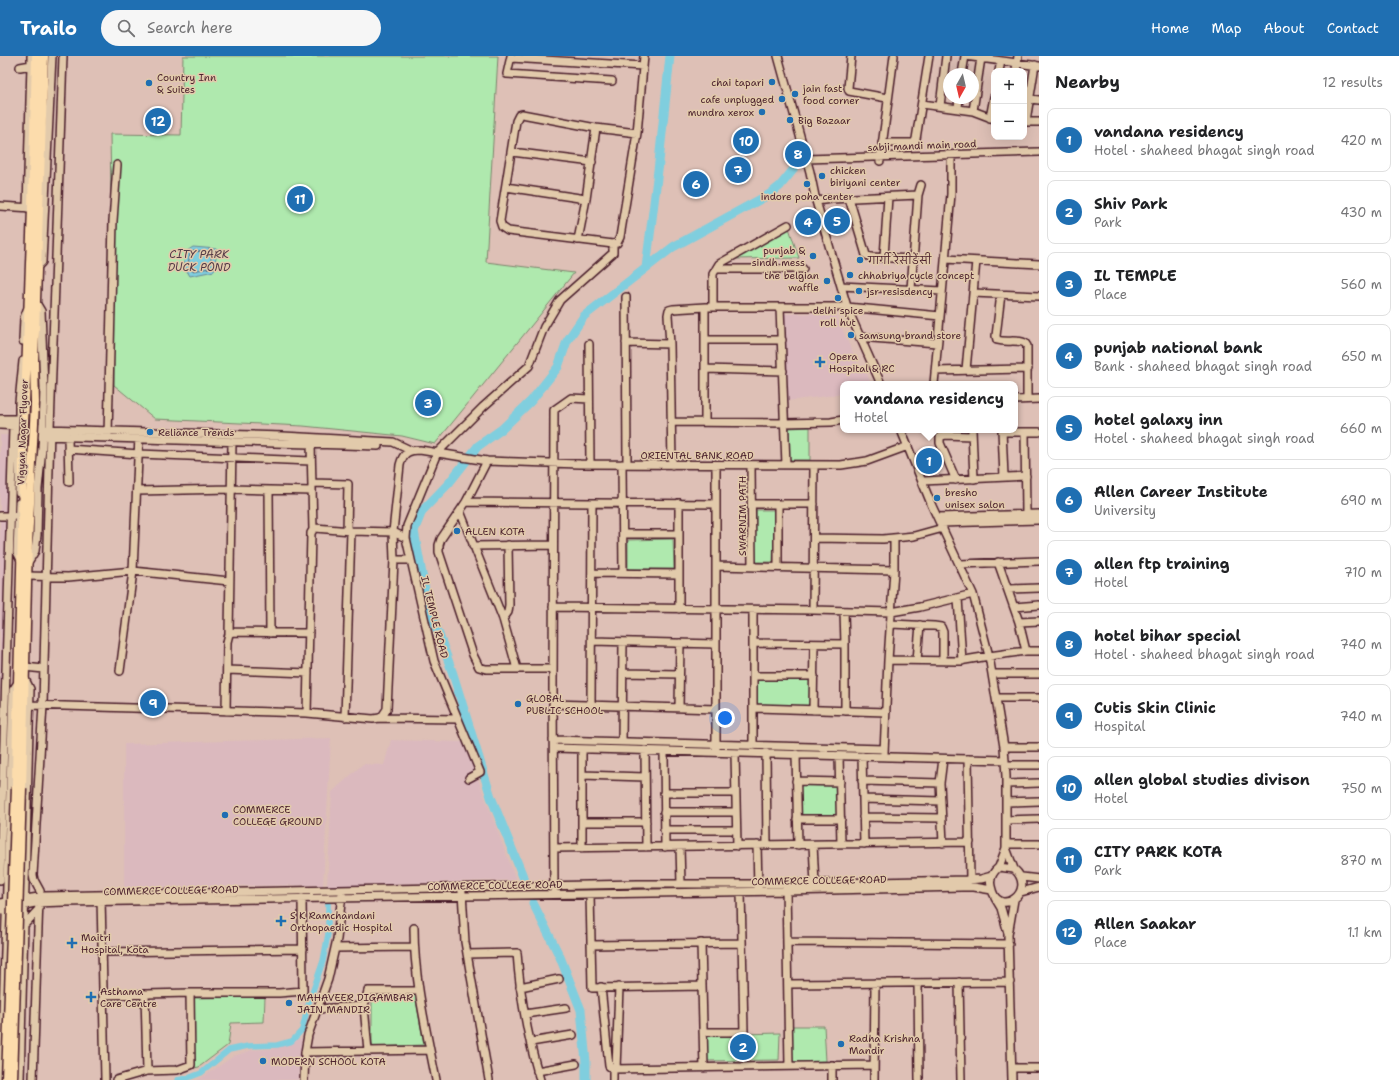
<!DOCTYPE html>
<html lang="en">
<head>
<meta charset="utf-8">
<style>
	:root { --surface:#fff; --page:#f6f6f6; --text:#202124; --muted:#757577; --line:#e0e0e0; --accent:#1f6fb2 }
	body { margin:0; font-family:"Shantell Sans","Playpen Sans Deva",sans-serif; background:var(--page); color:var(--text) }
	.controls { position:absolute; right:12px; top:12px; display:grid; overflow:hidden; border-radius:8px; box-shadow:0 4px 16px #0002 }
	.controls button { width:36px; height:36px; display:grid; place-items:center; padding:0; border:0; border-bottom:1px solid var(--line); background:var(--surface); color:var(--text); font:20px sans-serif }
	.compass { position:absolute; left:943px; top:12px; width:36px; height:36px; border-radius:50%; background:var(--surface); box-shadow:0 4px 16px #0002; rotate:188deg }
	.you { position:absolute; left:725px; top:662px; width:14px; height:14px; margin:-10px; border:3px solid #fff; border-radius:50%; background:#1a73e8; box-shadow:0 0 0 6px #1a73e833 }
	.badge { display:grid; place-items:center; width:26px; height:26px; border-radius:50%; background:var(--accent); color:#fff; font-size:13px; font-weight:700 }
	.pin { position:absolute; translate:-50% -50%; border:2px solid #fff; box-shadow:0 1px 4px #0006 }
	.popup { position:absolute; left:840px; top:325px; width:178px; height:52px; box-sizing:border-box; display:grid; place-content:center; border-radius:8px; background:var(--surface); filter:drop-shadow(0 1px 3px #0005); font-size:13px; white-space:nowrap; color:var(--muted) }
	.popup b { font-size:15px; color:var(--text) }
	.popup::after { content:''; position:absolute; left:50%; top:100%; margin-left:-8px; border:8px solid transparent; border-top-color:var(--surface) }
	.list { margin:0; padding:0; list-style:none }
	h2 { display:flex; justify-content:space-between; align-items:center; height:52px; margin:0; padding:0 16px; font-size:17px }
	h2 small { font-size:13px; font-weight:400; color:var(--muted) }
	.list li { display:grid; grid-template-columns:26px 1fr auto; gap:12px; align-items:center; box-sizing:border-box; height:64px; margin:0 8px 8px; padding:0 8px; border:1px solid var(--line); border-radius:8px }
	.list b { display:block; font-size:15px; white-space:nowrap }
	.list p { margin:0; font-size:13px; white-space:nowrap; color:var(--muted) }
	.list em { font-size:13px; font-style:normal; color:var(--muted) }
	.icon { flex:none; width:22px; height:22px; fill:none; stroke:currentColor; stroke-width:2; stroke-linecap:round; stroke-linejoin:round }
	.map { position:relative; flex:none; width:1039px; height:1024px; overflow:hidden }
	header { display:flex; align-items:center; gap:24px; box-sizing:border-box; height:56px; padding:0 20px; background:var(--accent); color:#fff }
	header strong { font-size:19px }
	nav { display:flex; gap:22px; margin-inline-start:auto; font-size:14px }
	.search { width:280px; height:36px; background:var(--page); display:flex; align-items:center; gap:10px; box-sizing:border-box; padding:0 14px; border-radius:22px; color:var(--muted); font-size:15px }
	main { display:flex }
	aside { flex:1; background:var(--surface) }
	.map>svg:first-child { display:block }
</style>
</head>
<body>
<header>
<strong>Trailo</strong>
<div class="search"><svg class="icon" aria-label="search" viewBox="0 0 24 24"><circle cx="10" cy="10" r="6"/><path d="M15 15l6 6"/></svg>Search here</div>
<nav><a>Home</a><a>Map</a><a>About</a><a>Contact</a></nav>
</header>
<main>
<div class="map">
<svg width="1039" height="1024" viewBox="0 0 1039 1024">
	<rect width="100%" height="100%" fill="#dec0b6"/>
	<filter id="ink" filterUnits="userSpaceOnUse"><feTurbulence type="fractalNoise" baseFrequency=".025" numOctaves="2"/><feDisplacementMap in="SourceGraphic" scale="8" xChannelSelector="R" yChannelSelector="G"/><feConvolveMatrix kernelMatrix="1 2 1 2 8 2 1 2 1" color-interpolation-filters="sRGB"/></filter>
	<g filter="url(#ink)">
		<path fill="#dbb9be" d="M835,257L860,313L865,312L871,328H843V338L787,345L784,258Z
			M0,379H9L0,682Z
			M331,682L323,829L124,831V688Z
			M391,684L464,686L516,824L327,830L332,736L363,708L384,709Z
			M302,982L298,1024H198L234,1000L252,994L272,993Z"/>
		<path fill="#afe9ae" stroke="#7c846c" d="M183,0H498L486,206L574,217L435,388L402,380L303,370L155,363L114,329L110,78L181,79Z
			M789,172L799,202L733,203Z
			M810,371V404H789V372Z
			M756,454H775L773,506H755Z
			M673,483L674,513H628V484Z
			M756,623H810L809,650L756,648Z
			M799,728H837L838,760L799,761Z
			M415,938L424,989L372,991V939Z
			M265,941L264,966L231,967L228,989L199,1011L194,1012V942Z
			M791,970H824L826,1005L792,1006Z
			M780,977L779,1004L706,1005V979Z"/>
		<path fill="#80cede" stroke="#6a8896" d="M193,191L217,193L214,215L190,220L183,209L187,195Z"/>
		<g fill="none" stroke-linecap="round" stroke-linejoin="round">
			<path stroke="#606573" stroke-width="1" d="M194,195L212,197L210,212L192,215L188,208L190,198Z"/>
			<path stroke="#80cede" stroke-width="5.5" d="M177,1024L188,1022L201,1017L229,994L248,990L277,989L292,985L302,974L309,946L323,905L328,878V842"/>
			<path stroke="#80cede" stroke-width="9" d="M646,212L673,191L770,138L780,130L793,114
				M526,828L491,741L453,618L427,545L414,475L422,455L449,427L478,390L502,373L531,345L558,311L567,285L584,260L646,212L659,106L670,0
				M533,847L560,901L581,954L586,1006V1024"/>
			<defs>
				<path id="minor" d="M511,0L507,18L612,25
					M778,0L810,116L816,145L848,254L881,328
					M851,0L848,32L849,35L887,42
					M965,0L1039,10
					M511,2L643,10
					M20,11L31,9V0
					M999,15L1001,5
					M1016,15L1018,0
					M962,18L965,0
					M1030,43L1039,44
					M922,48L973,55L994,63
					M940,50L946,0
					M958,52L959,42
					M973,55L981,2
					M990,62L994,41
					M1026,65L1035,9
					M1024,66H1039
					M637,77L596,72L522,58L519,59L516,65L500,165L502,171L508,175L613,188L617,187L620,181L637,77L644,0
					M882,87H914L916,83L929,0
					M512,96L592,106
					M806,103L1039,96
					M880,105L894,0
					M506,131L586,143
					M849,142L866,199L871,201L913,203
					M816,145L832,143L918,139
					M0,150L32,152
					M27,152L31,9
					M578,184L586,143L596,72
					M884,201L888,141
					M945,203L1039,208
					M37,211L42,206L52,0
					M716,213H803
					M841,230L942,235
					M911,233L918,139L921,129
					M973,237L1039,240
					M1001,238L996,280L997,284C1007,287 1016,283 1025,287L1027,290V343
					M626,241L627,408
					M713,251V218L719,208L788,169
					M780,251L786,409
					M859,281L937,287
					M705,284H782
					M23,285L24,262L27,254
					M626,287L670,288
					M589,288L590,408
					M705,313L783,315
					M966,314L976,205
					M935,315L1028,313
					M934,328L951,138V99
					M1015,344L1039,343
					M0,363H19L43,373L283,380L393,386L410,394
					M672,366L785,367L831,366L843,364
					M705,366V251
					M0,369L19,370L43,380L378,390
					M901,374L932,450L973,538L989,600L1004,691L1006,720V792L999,811
					M972,374L974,423
					M1002,374L1004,421
					M1002,376H1039
					M1025,376L1026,458
					M108,379L113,165L117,109
					M68,381L69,426
					M311,388L313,474
					M68,393L139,398L311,405
					M487,405L466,446L441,483L439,489V496L473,599L479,611L486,613H553
					M622,408L623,517
					M672,409L670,288L668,259L669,254L673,253L705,251H847L940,260
					M751,409L752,511
					M956,424L940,387V381L945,379L972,380
					M923,425L1026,420
					M312,427L348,428L347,475
					M269,434L270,577
					M137,435L231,433L312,435
					M19,437V346L23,305
					M466,446L716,448
					M19,447L17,496L21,504
					M679,447V553
					M752,448H814
					M460,455L503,563L517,613
					M0,460H14
					M938,461L1039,458
					M941,467L1039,464
					M623,478H679
					M814,482L883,483L914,480L943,472
					M473,490L553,489
					M394,504H411
					M998,506L1019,566L1026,595
					M27,508L35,495L37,479L38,433L42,392L44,332L41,255L35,245
					M960,508L1039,505
					M716,510L894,514
					M778,511V448
					M592,517L679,518
					M27,520L68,521L133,515L229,525
					M1008,533L1039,532
					M958,542L962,605
					M553,551L813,554L891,556L920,551L973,538
					M1014,551L1039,549
					M753,554V690
					M813,554L814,409
					M844,555L845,588V655
					M503,563L508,556L509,549L508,489
					M1019,566L1039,565
					M891,568L934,570L941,571L943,576V605
					M229,578L232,386
					M592,585L716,588
					M753,587L845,588
					M888,604L959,605L989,600L1026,595H1039
					M917,604L920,569
					M24,611L44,613
					M227,614L308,617
					M120,615L133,515L139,380
					M623,617L679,618
					M992,618H1039
					M753,620H814
					M996,642H1039
					M553,648L716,653
					M30,649L307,657L373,663L380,662L383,659L387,653L394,504L393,476L400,409C403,397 408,394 420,394L487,405L580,408L841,409L867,405L908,390
					M591,649L592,447
					M679,652L680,587
					M753,652L886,656
					M813,654L814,588
					M226,655L227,586L229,578L232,576L309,577
					M307,657L311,477L313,474L315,472L351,475L393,476L406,482
					M345,661L351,475
					M380,662L458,663
					M553,684L884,693
					M622,686L623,586
					M1004,691H1039
					M554,692L1005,704
					M582,693V792
					M716,693V409
					M645,694L646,791
					M664,695L665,791
					M735,697L737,790
					M766,697L767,789
					M884,697L888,604L894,514V482
					M796,698L798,789
					M839,700L841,788
					M862,700L864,788
					M943,703L940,727L943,787
					M968,703L970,824
					M1006,709H1039
					M582,719L645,721
					M469,722L480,716L434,605L406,482L407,470L437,397L483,351L529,310L544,271L560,244L613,197V188
					M796,725L840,726
					M862,725L940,727
					M1007,728L1039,727
					M664,737H735
					M863,743L941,745
					M1007,746L1039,745
					M664,756H736
					M863,761L941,762
					M797,763H841
					M1007,764L1039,763
					M582,766H646
					M664,774H736
					M1007,788H1039
					M757,789L758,831
					M813,789L815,828
					M680,791L681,828
					M554,792L970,786
					M1006,792L1014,813
					M999,811L1014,813C1039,835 997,865 991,830C989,822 993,816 999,811Z
					M1022,821L1039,823
					M0,824L13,370
					M786,830L789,1010
					M554,834L553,633L554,354L571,342L589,343
					M40,835L34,824L33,819L43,649L50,372L63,0
					M462,836L465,886L489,1024
					M1021,836L1039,831
					M590,838L592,932L702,930
					M101,842L105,1024
					M995,842L1001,852L1008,877
					M0,847L45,840L638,828H786L966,824L981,823L992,820
					M0,854L35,847L64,846L786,835L962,831H974L992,834
					M24,869L39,853
					M414,872C414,923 426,973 436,1024
					M787,886L1009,888
					M701,887L704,1012
					M591,889L742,887
					M335,892L414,891
					M103,896L303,893
					M467,898L517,897C520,939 528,983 540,1024
					M959,926L961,1024
					M918,927L919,1024
					M788,928L1010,926
					M520,931L559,923
					M601,931L609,1010L613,1013L874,1009
					M145,938L147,1015
					M103,939L190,937H279L303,935L302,842
					M317,953L364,950
					M525,958L566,952
					M703,976H744L741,836
					M531,986L573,979
					M368,995L364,950L368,935H418
					M305,996L430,994
					M1012,1012H1039
					M613,1013V1024
					M616,1013L619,931
					M537,1015L576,1008
					M1,1024L13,634L17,628
					M20,1024L30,633L24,621
					M33,1024L39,842
					M116,1024L147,1015L177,1014L191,1009L190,937
					M304,1024L305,996L308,979L328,923L337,883L342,838
					M832,1024V1009
					M874,1024L875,927
					M1012,1024L1008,879L1014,844"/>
				<path id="major" d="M25,347L32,152L36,0
					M35,347L34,306L44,0
					M16,731C17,616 23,501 23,386
					M22,732L28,487L33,387"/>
			</defs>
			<use href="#minor" stroke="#4a1f2b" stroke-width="10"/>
			<use href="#major" stroke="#4a1f2b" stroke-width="11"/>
			<use href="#minor" stroke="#e2caab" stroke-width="7"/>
			<use href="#major" stroke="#fcdcac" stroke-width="8"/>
			<defs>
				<path id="major-bridge" d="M23,386L25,347
					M33,387L35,347
					M6,1024L16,731
					M13,1024L22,732"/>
			</defs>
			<use href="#major-bridge" stroke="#4a1f2b" stroke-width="11" stroke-linecap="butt"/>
			<use href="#major-bridge" stroke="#fcdcac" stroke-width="8"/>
		</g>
	</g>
	<g fill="#1f6fb2" stroke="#e2caab" stroke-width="1.5">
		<circle cx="772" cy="26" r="4"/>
		<circle cx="149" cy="27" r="4"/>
		<circle cx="795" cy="38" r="4"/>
		<circle cx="782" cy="43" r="4"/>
		<circle cx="762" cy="56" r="4"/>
		<circle cx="790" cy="64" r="4"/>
		<circle cx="822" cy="120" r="4"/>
		<circle cx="807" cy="128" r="4"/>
		<circle cx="813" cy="200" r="4"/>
		<circle cx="860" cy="204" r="4"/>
		<circle cx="850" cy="219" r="4"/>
		<circle cx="827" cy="225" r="4"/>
		<circle cx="859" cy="235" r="4"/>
		<circle cx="838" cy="242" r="4"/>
		<circle cx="851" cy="279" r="4"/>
		<path d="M818 300h4v4h4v4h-4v4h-4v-4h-4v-4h4z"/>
		<circle cx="150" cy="376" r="4"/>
		<circle cx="937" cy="442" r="4"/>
		<circle cx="457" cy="475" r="4"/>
		<circle cx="518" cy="648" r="4"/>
		<circle cx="225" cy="759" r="4"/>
		<path d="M279 859h4v4h4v4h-4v4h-4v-4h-4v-4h4z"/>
		<path d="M70 881h4v4h4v4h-4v4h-4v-4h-4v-4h4z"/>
		<path d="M89 935h4v4h4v4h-4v4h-4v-4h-4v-4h4z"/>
		<circle cx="289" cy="947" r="4"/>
		<circle cx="841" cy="988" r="4"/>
		<circle cx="263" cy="1005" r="4"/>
	</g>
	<g text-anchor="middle" stroke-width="3" stroke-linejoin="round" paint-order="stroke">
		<g font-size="10" fill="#4a1f2b" stroke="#e2caab" text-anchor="start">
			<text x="157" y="25">Country Inn<tspan x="157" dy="12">&amp; Suites</tspan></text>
			<text x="764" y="30" text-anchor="end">chai tapari</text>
			<text x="803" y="36">jain fast<tspan x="803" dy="12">food corner</tspan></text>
			<text x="774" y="47" text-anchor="end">cafe unplugged</text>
			<text x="754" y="60" text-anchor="end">mundra xerox</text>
			<text x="798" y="68">Big Bazaar</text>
			<text x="830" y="118">chicken<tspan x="830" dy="12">biriyani center</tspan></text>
			<text x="807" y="144" text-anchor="middle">indore poha center</text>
			<text x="805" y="198" text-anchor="end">punjab &amp;<tspan x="805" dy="12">sindh mess</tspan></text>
			<text x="868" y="208">गार्गी रेसीडेंसी</text>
			<text x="819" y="223" text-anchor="end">the belgian<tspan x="819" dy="12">waffle</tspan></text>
			<text x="858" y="223">chhabriya cycle concept</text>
			<text x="867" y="239">jsr resisdency</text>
			<text x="838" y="258" text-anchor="middle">delhi spice<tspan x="838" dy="12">roll hut</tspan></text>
			<text x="859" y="283">samsung brand store</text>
			<text x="829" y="304">Opera<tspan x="829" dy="12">Hospital &amp; RC</tspan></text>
			<text x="158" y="380">Reliance Trends</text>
			<text x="945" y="440">bresho<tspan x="945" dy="12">unisex salon</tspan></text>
			<text x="465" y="479">ALLEN KOTA</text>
			<text x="526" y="646">GLOBAL<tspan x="526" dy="12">PUBLIC SCHOOL</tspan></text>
			<text x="233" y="757">COMMERCE<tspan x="233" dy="12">COLLEGE GROUND</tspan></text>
			<text x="290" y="863">S K Ramchandani<tspan x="290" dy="12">Orthopaedic Hospital</tspan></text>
			<text x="81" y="885">Maitri<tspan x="81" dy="12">Hospital, Kota</tspan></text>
			<text x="100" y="939">Asthama<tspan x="100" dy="12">Care Centre</tspan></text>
			<text x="297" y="945">MAHAVEER DIGAMBAR<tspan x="297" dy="12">JAIN MANDIR</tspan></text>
			<text x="849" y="986">Radha Krishna<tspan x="849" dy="12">Mandir</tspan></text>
			<text x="271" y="1009">MODERN SCHOOL KOTA</text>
		</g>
		<g font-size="10" fill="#4a1f2b" stroke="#e2caab">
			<text transform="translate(922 89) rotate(-2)" y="4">sabji mandi main road</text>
			<text transform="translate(22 376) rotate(-88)" y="4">Vigyan Nagar Flyover</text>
			<text x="697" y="403">ORIENTAL BANK ROAD</text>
			<text transform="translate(742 460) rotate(-90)" y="4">SWARNIM PATH</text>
			<text transform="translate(435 561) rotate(76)" y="4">IL TEMPLE ROAD</text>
			<text transform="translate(819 824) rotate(-1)" y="4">COMMERCE COLLEGE ROAD</text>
			<text transform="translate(495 829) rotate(-1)" y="4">COMMERCE COLLEGE ROAD</text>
			<text transform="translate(171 834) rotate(-1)" y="4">COMMERCE COLLEGE ROAD</text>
		</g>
		<g font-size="11" font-style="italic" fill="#523946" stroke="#e2caab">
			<text x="199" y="202">CITY PARK<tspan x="199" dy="13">DUCK POND</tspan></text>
		</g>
	</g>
</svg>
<div class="controls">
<button>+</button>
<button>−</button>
</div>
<svg class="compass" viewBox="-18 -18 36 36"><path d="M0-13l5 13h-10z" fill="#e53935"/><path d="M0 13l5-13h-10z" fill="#757577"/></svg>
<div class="you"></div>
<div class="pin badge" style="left:929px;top:405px">1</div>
<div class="popup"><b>vandana residency</b>Hotel</div>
<div class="pin badge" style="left:743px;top:991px">2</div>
<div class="pin badge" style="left:428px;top:347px">3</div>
<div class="pin badge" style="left:808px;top:166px">4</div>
<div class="pin badge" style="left:837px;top:165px">5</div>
<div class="pin badge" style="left:696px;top:128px">6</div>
<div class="pin badge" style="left:738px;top:114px">7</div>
<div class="pin badge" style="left:798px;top:98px">8</div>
<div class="pin badge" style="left:153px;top:647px">9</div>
<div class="pin badge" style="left:746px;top:85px">10</div>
<div class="pin badge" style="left:300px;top:143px">11</div>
<div class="pin badge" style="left:158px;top:65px">12</div>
</div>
<aside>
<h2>Nearby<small>12 results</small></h2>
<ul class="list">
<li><span class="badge">1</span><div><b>vandana residency</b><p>Hotel · shaheed bhagat singh road</p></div><em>420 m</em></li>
<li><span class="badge">2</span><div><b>Shiv Park</b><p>Park</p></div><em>430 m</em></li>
<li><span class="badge">3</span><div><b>IL TEMPLE</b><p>Place</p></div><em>560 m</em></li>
<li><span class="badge">4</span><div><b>punjab national bank</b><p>Bank · shaheed bhagat singh road</p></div><em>650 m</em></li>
<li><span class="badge">5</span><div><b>hotel galaxy inn</b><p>Hotel · shaheed bhagat singh road</p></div><em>660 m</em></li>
<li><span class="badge">6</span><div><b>Allen Career Institute</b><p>University</p></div><em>690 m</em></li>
<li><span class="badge">7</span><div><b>allen ftp training</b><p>Hotel</p></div><em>710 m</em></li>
<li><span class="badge">8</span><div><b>hotel bihar special</b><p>Hotel · shaheed bhagat singh road</p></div><em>740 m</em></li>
<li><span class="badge">9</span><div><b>Cutis Skin Clinic</b><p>Hospital</p></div><em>740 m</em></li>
<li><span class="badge">10</span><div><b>allen global studies divison</b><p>Hotel</p></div><em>750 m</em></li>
<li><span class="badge">11</span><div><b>CITY PARK KOTA</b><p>Park</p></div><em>870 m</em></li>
<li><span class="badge">12</span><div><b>Allen Saakar</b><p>Place</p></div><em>1.1 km</em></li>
</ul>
</aside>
</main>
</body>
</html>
